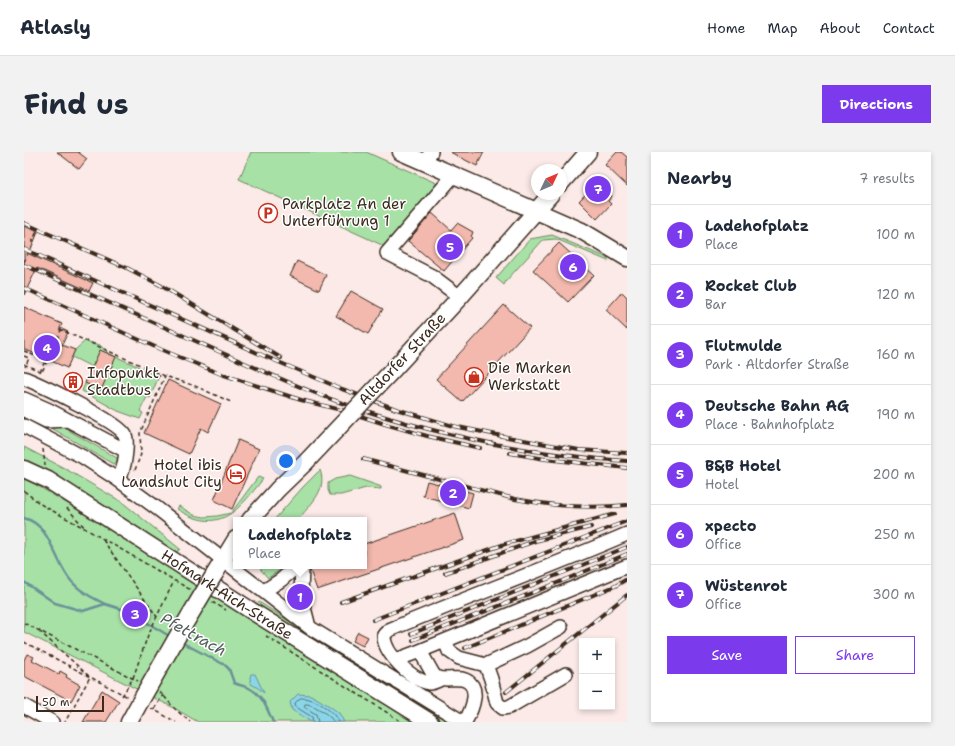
<!DOCTYPE html>
<html lang="en">
<head>
<meta charset="utf-8">
<style>
	:root { --surface:#fff; --page:#f2f2f3; --text:#1f2937; --muted:#747a83; --line:#e0e1e3; --accent:#7c3aed }
	body { margin:0; font-family:"Shantell Sans",sans-serif; background:var(--page); color:var(--text) }
	.controls { position:absolute; right:12px; bottom:12px; display:grid; overflow:hidden; border-radius:0px; box-shadow:0 2px 6px #0003 }
	.controls button { width:36px; height:36px; display:grid; place-items:center; padding:0; border:0; border-bottom:1px solid var(--line); background:var(--surface); color:var(--text); font:20px sans-serif }
	.compass { position:absolute; left:507px; top:12px; width:36px; height:36px; border-radius:50%; background:var(--surface); box-shadow:0 2px 6px #0003; rotate:46deg }
	.scale { position:absolute; left:12px; bottom:10px; width:68px; box-sizing:border-box; padding-left:4px; border:2px solid #3b2a1e; border-top:0; font-size:11px; line-height:14px; white-space:nowrap; color:#3b2a1e; -webkit-text-stroke:3px #fff; paint-order:stroke }
	.you { position:absolute; left:262px; top:309px; width:14px; height:14px; margin:-10px; border:3px solid #fff; border-radius:50%; background:#1a73e8; box-shadow:0 0 0 6px #1a73e833 }
	.badge { display:grid; place-items:center; width:26px; height:26px; border-radius:50%; background:var(--accent); color:#fff; font-size:13px; font-weight:700 }
	.pin { position:absolute; translate:-50% -50%; border:2px solid #fff; box-shadow:0 1px 4px #0006 }
	.popup { position:absolute; left:209px; top:365px; width:134px; height:52px; box-sizing:border-box; display:grid; place-content:center; border-radius:0px; background:var(--surface); filter:drop-shadow(0 1px 3px #0005); font-size:13px; white-space:nowrap; color:var(--muted) }
	.popup b { font-size:15px; color:var(--text) }
	.popup::after { content:''; position:absolute; left:50%; top:100%; margin-left:-8px; border:8px solid transparent; border-top-color:var(--surface) }
	.list { margin:0; padding:0; list-style:none }
	h2 { display:flex; justify-content:space-between; align-items:center; height:52px; margin:0; padding:0 16px; font-size:17px }
	h2 small { font-size:13px; font-weight:400; color:var(--muted) }
	.list li { display:grid; grid-template-columns:26px 1fr auto; gap:12px; align-items:center; box-sizing:border-box; height:60px; padding:0 16px; border-top:1px solid var(--line) }
	.list b { display:block; font-size:15px; white-space:nowrap }
	.list p { margin:0; font-size:13px; white-space:nowrap; color:var(--muted) }
	.list em { font-size:13px; font-style:normal; color:var(--muted) }
	.actions { display:flex; gap:8px; padding:12px 16px }
	.actions a { flex:1; padding:9px 0; border:1px solid var(--accent); border-radius:0px; text-align:center; font-size:14px; color:var(--accent) }
	.actions .main { background:var(--accent); color:#fff }
	.map { position:relative; flex:none; width:603px; height:570px; overflow:hidden; border-radius:0px }
	header { display:flex; align-items:center; gap:24px; box-sizing:border-box; height:56px; padding:0 20px; background:var(--surface); border-bottom:1px solid var(--line) }
	header strong { font-size:19px }
	nav { display:flex; gap:22px; margin-inline-start:auto; font-size:14px }
	.intro { display:flex; align-items:center; justify-content:space-between; box-sizing:border-box; height:96px; padding:0 24px }
	h1 { margin:0; font-size:28px }
	.button { padding:10px 18px; border-radius:0px; background:var(--accent); color:#fff; font-size:14px; font-weight:700 }
	main { display:flex; gap:24px; padding:0 24px }
	aside { flex:1; background:var(--surface); border-radius:0px; box-shadow:0 2px 6px #0003 }
	.map>svg:first-child { display:block }
</style>
</head>
<body>
<header>
<strong>Atlasly</strong>
<nav><a>Home</a><a>Map</a><a>About</a><a>Contact</a></nav>
</header>
<div class="intro"><h1>Find us</h1><a class="button">Directions</a></div>
<main>
<div class="map">
<svg width="603" height="570" viewBox="0 0 603 570">
	<rect width="100%" height="100%" fill="#fbeae7"/>
	<filter id="ink" filterUnits="userSpaceOnUse"><feTurbulence type="fractalNoise" baseFrequency=".025" numOctaves="2"/><feDisplacementMap in="SourceGraphic" scale="8" xChannelSelector="R" yChannelSelector="G"/><feConvolveMatrix kernelMatrix="1 2 1 2 8 2 1 2 1" color-interpolation-filters="sRGB"/></filter>
	<g filter="url(#ink)">
		<path fill="#a7e1a6" stroke="#718662" d="M227,0H342L412,31L413,37L360,94L215,27Z
			M528,83L584,106V109L532,87L519,88L482,129L480,133L472,126L506,87Z
			M61,189L76,193L84,201L135,224L126,246L123,245L116,259L119,261L116,267L94,259L58,239L68,215L48,205L51,198Z
			M12,267L28,273L39,275L93,306V310L89,312Z
			M0,295L40,316L98,350L156,397L152,401L12,313L0,307Z
			M296,318C304,339 285,353 274,368H250L279,335Z
			M326,324L355,334L357,335V337L342,336L317,343H306L304,338V331L311,327Z
			M234,325L239,327C214,359 195,384 153,357L155,354L170,363L180,365L193,364L207,361Z
			M0,327L9,331L156,419L395,570H174L150,556L0,480Z
			M236,414H262L244,426L237,418Z
			M235,450L424,570H418L361,536L232,453Z"/>
		<path fill="#8ad6e9" stroke="#6a9198" d="M227,522H231L240,541L234,536L227,532L226,526Z
			M274,542L287,543L304,553L315,561L320,570H287L268,558L266,550Z"/>
		<g fill="none" stroke-linecap="round" stroke-linejoin="round">
			<path stroke="#5b6f6f" stroke-width="1" d="M289,570L288,565L272,555L271,551L276,546C279,546 283,546 285,547C295,549 311,561 315,570
				M294,570L292,562L280,555L281,552C288,551 306,563 310,570"/>
			<path stroke="#6a9198" stroke-width="2.5" d="M0,366C28,373 30,411 48,430C57,440 69,446 81,452
				M0,430L31,451L59,459L81,452L100,458L117,467L147,485
				M157,490L201,513L205,517L210,531C215,533 220,534 225,536C239,543 243,557 249,570"/>
		</g>
		<path fill="#f3b9ae" stroke="#3b2a1e" d="M33,0H54L63,7L55,17Z
			M426,0H460L453,14Z
			M593,0H597L603,5V34L581,13Z
			M573,30L588,44L584,49L587,52L573,67L555,49Z
			M408,61L427,78L433,71L449,80L447,85L448,86L420,119L384,89Z
			M0,74L14,80L5,102L69,131L65,139L13,116L0,143Z
			M535,91L570,123L544,150L509,118Z
			M273,109L302,123L295,138L266,124Z
			M327,139L359,157L344,182L312,164Z
			M598,140L603,145V178L582,158Z
			M480,153L506,176L438,250L412,227Z
			M0,155L38,172L36,176L44,180L38,193L51,198L43,216L0,197Z
			M76,198L92,205L77,238L61,231Z
			M46,225L55,229L51,235L43,231Z
			M144,228L197,252L184,280L177,276L165,302L120,281Z
			M214,288L235,297L208,357L190,348Z
			M403,329L449,341L445,356L399,344Z
			M431,361L440,388L293,438L286,418V414H340V392Z
			M334,480L344,485L339,494L329,489Z
			M3,502L10,505L8,508L35,522L36,519L43,523L42,525L56,533L47,549L0,524V508Z
			M78,538L95,549L82,570H59Z"/>
		<g fill="none" stroke-linecap="round" stroke-linejoin="round">
			<defs>
				<path id="minor" d="M401,10L407,0
					M430,23L363,101L408,124L436,145
					M0,226C17,233 95,270 101,283C104,290 101,312 98,319C97,322 94,325 93,327
					M0,247L25,258L102,299
					M0,258L22,269L44,268
					M0,274L59,305L93,327L134,357L285,475L439,570
					M278,414L277,444L285,475
					M240,439L257,428L273,414
					M421,489L425,499L435,506L462,513L503,494L537,475
					M372,508L396,499
					M462,513L467,527L473,551L479,556L485,555L542,522
					M417,527C413,529 409,531 405,531C388,528 359,501 360,483L365,478C444,445 524,416 603,382
					M0,554L28,570
					M441,570C448,558 459,532 438,527C429,526 421,528 413,526L409,522L396,499L603,414"/>
				<g id="major">
					<path d="M377,0L558,79L603,106"/>
					<path d="M537,31L564,0"/>
					<path d="M366,221L436,145L527,42"/>
					<path id="s1" d="M0,317L24,328L231,461L406,570"/>
					<path d="M226,368L254,337L281,311"/>
					<path d="M190,423L212,387"/>
					<path d="M105,570L116,550"/>
				</g>
			</defs>
			<use href="#minor" stroke="#3b2a1e" stroke-width="16"/>
			<use href="#major" stroke="#3b2a1e" stroke-width="19"/>
			<path stroke="#3b2a1e" stroke-width="1.5" stroke-dasharray="4 3" stroke-linecap="butt" d="M8,91L13,79
				M0,110L4,101
				M35,177L141,224L171,234L207,250
				M0,199L22,209
				M0,204L5,206L2,213L0,212
				M1,215L2,213L18,220L37,178
				M16,220L21,209
				M19,297L21,313
				M111,318L117,302L116,281L141,224H135
				M0,339L18,353L62,377L167,438
				M43,356L61,376
				M79,388L133,465
				M188,450L202,458
				M0,471L114,529
				M15,479L66,525L41,570
				M242,484L378,570
				M0,490L104,545
				M135,540L139,543L150,556L166,570
				M98,544L109,526L124,483L150,429
				M127,556L152,570
				M130,557L139,543"/>
			<use href="#minor" stroke="#fff" stroke-width="13"/>
			<use href="#major" stroke="#fff" stroke-width="16"/>
			<defs>
				<path id="rail" d="M0,71L103,116L136,133L257,206
					M0,97L238,203L318,237L372,257L429,274L483,285L555,298L603,301
					M0,113C62,140 123,168 185,195C228,214 270,234 315,250C408,282 504,303 603,309
					M0,136L138,198L197,222L277,248L321,259L361,272L403,284L456,296
					M486,301L521,307L603,316
					M339,307L491,347C528,354 565,357 603,353
					M421,421L511,389L567,375
					M317,450L481,392L591,362
					M349,468L603,369
					M387,482L603,395
					M389,488L533,431L603,402
					M441,496L591,434L603,427
					M482,540L603,443"/>
			</defs>
			<use href="#rail" stroke="#3b2a1e" stroke-width="4"/>
			<use href="#rail" stroke="#fff" stroke-width="2.5" stroke-dasharray="8" stroke-linecap="butt"/>
			<defs>
				<path id="major-bridge" d="M281,311L366,221
					M116,550L160,473L190,423"/>
			</defs>
			<use href="#major-bridge" stroke="#3b2a1e" stroke-width="19" stroke-linecap="butt"/>
			<use href="#major-bridge" stroke="#fff" stroke-width="16"/>
		</g>
	</g>
	<defs>
		<symbol id="parking-ring" viewBox="-11 -11 22 22"><circle r="9.5" fill="#fff" stroke="#c8321e" stroke-width="1.5"/><path d="M-3.5-5.5H1a3.5 3.5 0 0 1 0 7H-1V5.5H-3.5ZM-1-3.4V-.6H.8a1.4 1.4 0 0 0 0-2.8Z" fill="#c8321e"/></symbol>
		<symbol id="shop-ring" viewBox="-11 -11 22 22"><circle r="9.5" fill="#fff" stroke="#c8321e" stroke-width="1.5"/><path d="M-5-2.5h2.3a2.7 3.5 0 0 1 5.4 0H5L5.5 6h-11ZM-1.5-2.5h3a1.5 2.3 0 0 0-3 0Z" fill="#c8321e"/></symbol>
		<symbol id="building-ring" viewBox="-11 -11 22 22"><circle r="9.5" fill="#fff" stroke="#c8321e" stroke-width="1.5"/><path d="M-4-6H4V6H1V3H-1V6H-4ZM-2.5-4.3h1.7v1.8h-1.7ZM.8-4.3h1.7v1.8H.8ZM-2.5-1h1.7V.8h-1.7ZM.8-1h1.7V.8H.8Z" fill="#c8321e"/></symbol>
		<symbol id="hotel-ring" viewBox="-11 -11 22 22"><circle r="9.5" fill="#fff" stroke="#c8321e" stroke-width="1.5"/><path d="M-6-4.5h1.5V1H6V5H4.5V3h-9V5H-6ZM-4 0a1.8 1.8 0 1 1 3.6 0ZM.5 0V-2.5h3Q6-2.5 6 0Z" fill="#c8321e"/></symbol>
	</defs>
	<g fill-rule="evenodd">
		<use href="#parking-ring" x="233" y="50" width="22" height="22"/>
		<use href="#shop-ring" x="439" y="214" width="22" height="22"/>
		<use href="#building-ring" x="38" y="219" width="22" height="22"/>
		<use href="#hotel-ring" x="201" y="311" width="22" height="22"/>
	</g>
	<g text-anchor="middle" stroke-width="3" stroke-linejoin="round" paint-order="stroke">
		<g font-size="15" fill="#3b2a1e" stroke="#fff" text-anchor="start">
			<text x="258" y="57">Parkplatz An der<tspan x="258" dy="17">Unterführung 1</tspan></text>
			<text x="464" y="221">Die Marken<tspan x="464" dy="17">Werkstatt</tspan></text>
			<text x="63" y="226">Infopunkt<tspan x="63" dy="17">Stadtbus</tspan></text>
			<text x="198" y="318" text-anchor="end">Hotel ibis<tspan x="198" dy="17">Landshut City</tspan></text>
		</g>
		<g font-size="15" fill="#3b2a1e" stroke="#fff">
			<text transform="translate(378 207) rotate(-47)" y="5">Altdorfer Straße</text>
			<text dy="5" stroke="none"><textPath href="#s1" startOffset="239">Hofmark-Aich-Straße</textPath></text>
		</g>
		<g font-size="16" font-style="italic" fill="#535e5b" stroke="#fff">
			<text transform="translate(170 482) rotate(29)" y="6">Pfettrach</text>
		</g>
	</g>
</svg>
<div class="controls">
<button>+</button>
<button>−</button>
</div>
<svg class="compass" viewBox="-18 -18 36 36"><path d="M0-13l5 13h-10z" fill="#e53935"/><path d="M0 13l5-13h-10z" fill="#747a83"/></svg>
<div class="scale">50 m</div>
<div class="you"></div>
<div class="pin badge" style="left:276px;top:445px">1</div>
<div class="popup"><b>Ladehofplatz</b>Place</div>
<div class="pin badge" style="left:429px;top:341px">2</div>
<div class="pin badge" style="left:111px;top:462px">3</div>
<div class="pin badge" style="left:23px;top:196px">4</div>
<div class="pin badge" style="left:426px;top:95px">5</div>
<div class="pin badge" style="left:549px;top:115px">6</div>
<div class="pin badge" style="left:574px;top:37px">7</div>
</div>
<aside>
<h2>Nearby<small>7 results</small></h2>
<ul class="list">
<li><span class="badge">1</span><div><b>Ladehofplatz</b><p>Place</p></div><em>100 m</em></li>
<li><span class="badge">2</span><div><b>Rocket Club</b><p>Bar</p></div><em>120 m</em></li>
<li><span class="badge">3</span><div><b>Flutmulde</b><p>Park · Altdorfer Straße</p></div><em>160 m</em></li>
<li><span class="badge">4</span><div><b>Deutsche Bahn AG</b><p>Place · Bahnhofplatz</p></div><em>190 m</em></li>
<li><span class="badge">5</span><div><b>B&amp;B Hotel</b><p>Hotel</p></div><em>200 m</em></li>
<li><span class="badge">6</span><div><b>xpecto</b><p>Office</p></div><em>250 m</em></li>
<li><span class="badge">7</span><div><b>Wüstenrot</b><p>Office</p></div><em>300 m</em></li>
</ul>
<div class="actions"><a class="main">Save</a><a>Share</a></div>
</aside>
</main>
</body>
</html>
